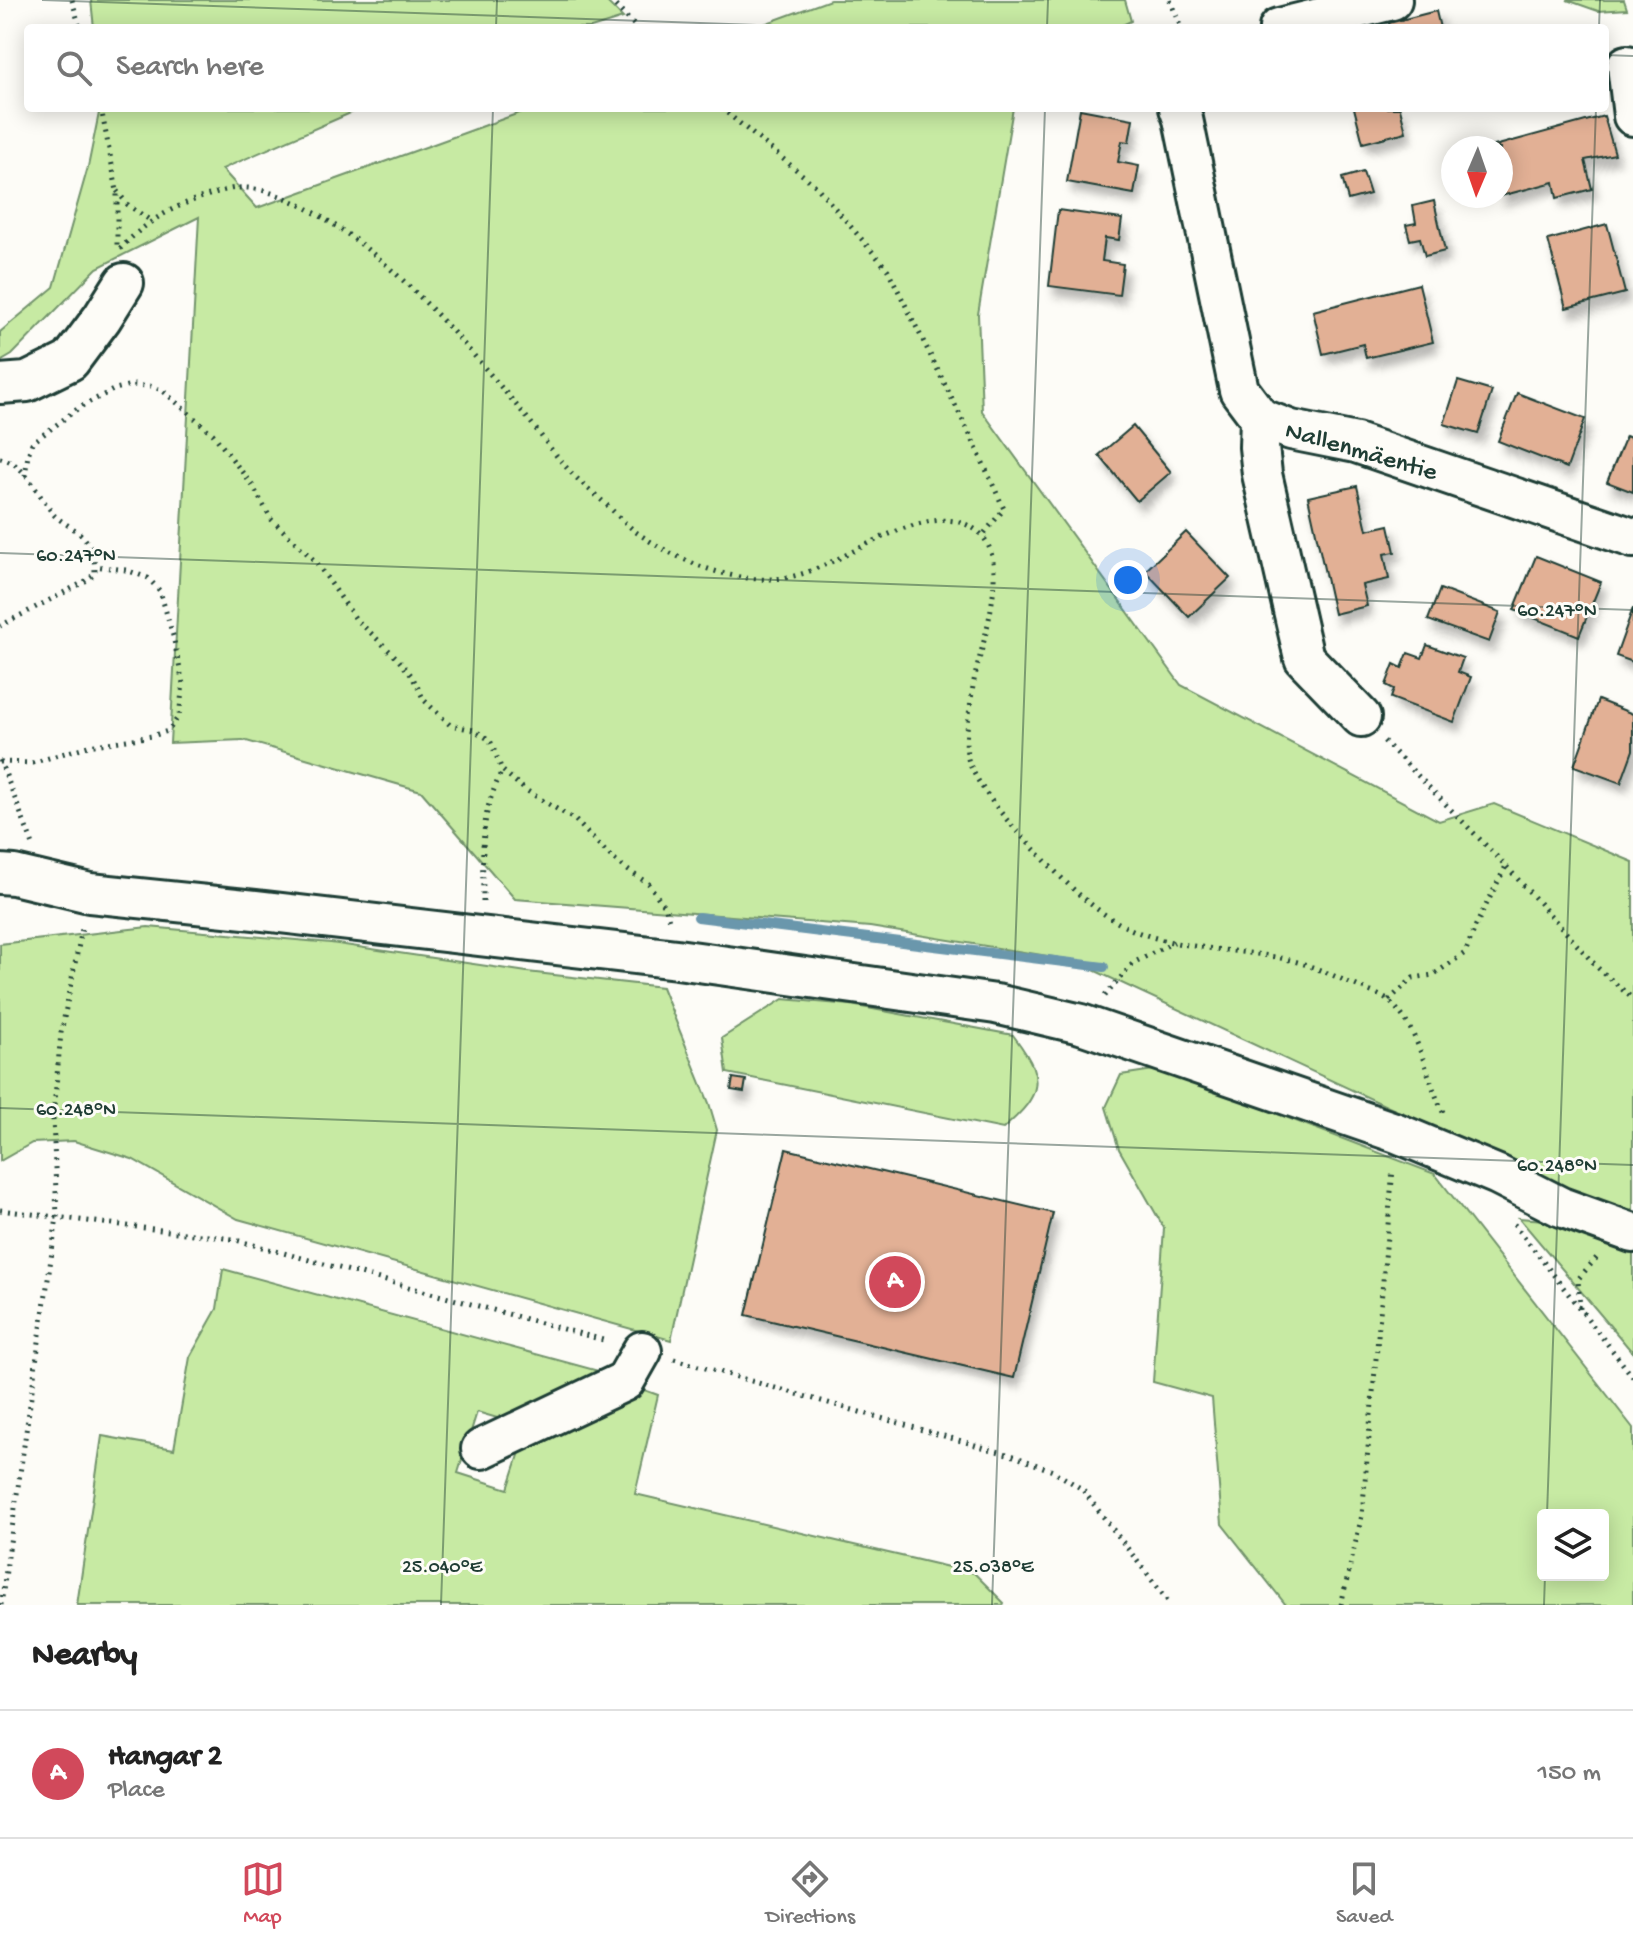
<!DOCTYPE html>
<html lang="en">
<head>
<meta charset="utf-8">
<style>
	:root { --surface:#fff; --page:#f2f2f2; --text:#222; --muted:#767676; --line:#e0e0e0; --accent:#d1495b }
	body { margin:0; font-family:"Gochi Hand",sans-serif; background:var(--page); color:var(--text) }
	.controls { position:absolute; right:24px; bottom:24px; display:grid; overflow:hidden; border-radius:8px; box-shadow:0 4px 20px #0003 }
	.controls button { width:72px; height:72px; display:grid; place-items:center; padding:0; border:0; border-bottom:2px solid var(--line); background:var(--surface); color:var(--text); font:40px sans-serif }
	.compass { position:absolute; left:1441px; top:136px; width:72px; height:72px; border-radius:50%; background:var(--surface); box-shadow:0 4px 20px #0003; rotate:182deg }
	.you { position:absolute; left:1128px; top:580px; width:28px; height:28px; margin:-20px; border:6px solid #fff; border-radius:50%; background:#1a73e8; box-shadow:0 0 0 12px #1a73e833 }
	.badge { display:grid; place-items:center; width:52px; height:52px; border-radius:50%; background:var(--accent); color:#fff; font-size:26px; font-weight:700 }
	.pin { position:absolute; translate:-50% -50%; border:4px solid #fff; box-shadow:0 2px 8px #0006 }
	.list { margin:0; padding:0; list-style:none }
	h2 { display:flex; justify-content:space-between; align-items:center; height:104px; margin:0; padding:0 32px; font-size:34px }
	h2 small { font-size:26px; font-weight:400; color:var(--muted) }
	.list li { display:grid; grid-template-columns:52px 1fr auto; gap:24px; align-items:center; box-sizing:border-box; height:128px; padding:0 32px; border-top:2px solid var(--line) }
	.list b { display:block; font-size:30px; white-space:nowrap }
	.list p { margin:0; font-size:26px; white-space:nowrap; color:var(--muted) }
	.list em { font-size:26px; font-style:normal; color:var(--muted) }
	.icon { flex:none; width:44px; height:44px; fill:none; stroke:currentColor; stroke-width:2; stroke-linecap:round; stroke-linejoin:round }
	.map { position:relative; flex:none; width:1633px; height:1605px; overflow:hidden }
	.search { position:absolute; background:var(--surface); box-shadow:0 4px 20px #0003; left:24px; right:24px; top:24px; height:88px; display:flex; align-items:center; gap:20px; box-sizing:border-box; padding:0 28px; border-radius:8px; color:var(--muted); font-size:30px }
	.sheet { height:232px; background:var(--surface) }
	nav { display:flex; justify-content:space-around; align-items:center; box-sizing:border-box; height:112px; border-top:2px solid var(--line); background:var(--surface); font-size:22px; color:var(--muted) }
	nav a { display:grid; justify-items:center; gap:4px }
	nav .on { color:var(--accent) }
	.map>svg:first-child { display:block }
</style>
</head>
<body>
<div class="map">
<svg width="1633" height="1605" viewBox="0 0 1633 1605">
	<defs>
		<filter id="shadow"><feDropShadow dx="5" dy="9" stdDeviation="4" flood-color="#0004"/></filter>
	</defs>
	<rect width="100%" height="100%" fill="#fdfcf7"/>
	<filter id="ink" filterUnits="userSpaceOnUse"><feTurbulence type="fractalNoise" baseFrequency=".0125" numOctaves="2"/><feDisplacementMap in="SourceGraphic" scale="16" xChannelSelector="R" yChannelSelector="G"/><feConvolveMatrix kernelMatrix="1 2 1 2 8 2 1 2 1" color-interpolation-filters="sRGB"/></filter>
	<g filter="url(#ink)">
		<path fill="#c7eaa3" stroke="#73946c" stroke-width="2" fill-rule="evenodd" d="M91,0H605L623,18L591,28H94Z
			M830,0H1125L1131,21L1116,28H753Z
			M1567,0H1624L1627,9L1598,11Z
			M100,108H362L222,169L257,208L533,108H1013L978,314L982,411L1181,685L1439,821L1494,804L1633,862V1215L1578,1198L1451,1136L1072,960L870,927L515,899L421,791L243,740L170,743L199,217L97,268L12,355L0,362V332L54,287L88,167Z
			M148,927L331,943L527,972L662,987L709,1103L717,1130L671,1340L238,1219L132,1159L74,1141L32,1143L0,1161V944Z
			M783,999L851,1005L1013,1035C1027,1054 1045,1077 1030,1100C1024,1111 1012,1120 1003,1129L727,1073L722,1038Z
			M1160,1069L1435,1174L1633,1428V1605H1286L1222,1524L1212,1398L1153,1382L1164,1228L1119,1149L1106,1107L1121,1075ZM1543,1515H1603V1575H1543Z
			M1519,1218L1545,1220L1588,1238L1633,1251V1353Z
			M223,1269L613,1375L514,1423L477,1412L458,1473L508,1489L522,1446L639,1388L658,1395L635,1494L974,1573L1004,1603L1003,1605H77L102,1436L174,1449L190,1357L217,1309Z"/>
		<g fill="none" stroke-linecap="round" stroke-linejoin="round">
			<path stroke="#6b97ac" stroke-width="10" d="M698,917L1104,967"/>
		</g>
		<path fill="#e2b095" stroke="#1f3d34" stroke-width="2" filter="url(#shadow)" d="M1436,11L1440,28H1390L1389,23Z
			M1354,108H1400L1406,132L1363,143Z
			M1080,109L1133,119L1129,142L1122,141L1118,162L1139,166L1134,194L1067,182Z
			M1604,116L1615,154L1585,160L1592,189L1557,198L1554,182L1497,197L1501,196V148H1487Z
			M1363,172L1370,194L1348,200L1342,178Z
			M1434,201L1445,251L1425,256L1420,238L1410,240L1406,225L1416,223L1413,206Z
			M1058,210L1122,219L1119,240L1105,238L1102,261L1123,264L1119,295L1049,286Z
			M1607,224L1625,293L1566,308L1548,240Z
			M1419,284L1433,342L1366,358L1363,344L1323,354L1313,311Z
			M1458,381L1492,391L1478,434L1444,424Z
			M1517,393L1585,419L1567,468L1498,441Z
			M1133,426L1171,472L1137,501L1099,455Z
			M1626,436L1633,439V492L1607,482Z
			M1357,486L1367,530L1389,525L1395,552L1384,554L1389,579L1362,585L1367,606L1334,614L1308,497Z
			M1186,532L1230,578L1189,617L1145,571Z
			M1536,556L1601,582L1579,636L1514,610Z
			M1440,589L1500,612L1489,642L1428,620Z
			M1633,608V662L1616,656Z
			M1427,645L1463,658L1458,672L1471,677L1454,722L1391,698L1394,689L1386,685L1394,664L1402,668L1408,653L1422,658Z
			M1598,700L1633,714V750L1621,783L1574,766Z
			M733,1078L746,1080L744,1092L731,1090Z
			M786,1149L1053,1213L1014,1378L746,1315Z"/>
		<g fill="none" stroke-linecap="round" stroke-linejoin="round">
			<defs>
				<path id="minor" d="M1279,28L1392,0
					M1627,65L1633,116
					M1179,108L1183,119L1239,390L1260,418L1291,430L1356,443L1633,538
					M0,384L27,382L70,361L102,318L124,283
					M1260,418L1259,447L1262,474L1304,658L1361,717
					M0,874L14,875L90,893L255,910L677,959L996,1004L1081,1024L1397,1133L1498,1175L1561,1207L1633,1233
					M481,1449L625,1381L642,1351"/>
			</defs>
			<use href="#minor" stroke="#1f3d34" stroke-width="44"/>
			<path stroke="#1f3d34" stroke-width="5" stroke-dasharray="2 6" stroke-linecap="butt" d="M72,0L80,28
				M610,0L637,28
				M1170,0L1181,28
				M101,108L117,191V249
				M721,108L816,186L888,270L974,443L1004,509L982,536
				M117,191L128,205L151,221
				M120,249C142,225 169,208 200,198C212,194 225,189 237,188C261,186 290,199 310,210C394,258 456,334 518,407C535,426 549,448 566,467C578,481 594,493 608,506C617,515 626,524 636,532C678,561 737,587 789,577C842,568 926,494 976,530C1013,557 983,640 975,676C972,689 971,702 969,714C967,729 964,748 969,762C981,793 1014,829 1038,853C1067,885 1102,920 1143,934C1192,951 1245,949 1294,961C1316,967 1336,977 1357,986C1368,991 1382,995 1391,1003C1421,1031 1426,1079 1444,1114
				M0,458C25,462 39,498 55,516C64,524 77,529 85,539C93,549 95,562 95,574L84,582L0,626
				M25,476L28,455L32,443L80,407L115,389L131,385L150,386L162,390L213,434L252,485L271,519L316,562L355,618L396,657L412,676L424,700L450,725L474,730L490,740L502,770L524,789L575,820L608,854L629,871L649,884L666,909L670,924
				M1384,741L1506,866L1598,968L1633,999
				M0,760L33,845
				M0,762L32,763L88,746L152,736L168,731L179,716L183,684L173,636L160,591L148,578L126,570L95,566
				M483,902C483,873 481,841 487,812C490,798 496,784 502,770
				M1105,996L1133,963L1174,942
				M1389,1000L1413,978L1433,975L1465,953L1476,925L1506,866
				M0,1210L232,1239L607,1341
				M1514,1224L1633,1377
				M1580,1309L1578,1279L1599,1255
				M674,1359L1014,1456L1053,1471L1082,1489L1171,1605
				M1,1605L57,1217L53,1118L61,1033L83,924
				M1341,1605L1362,1515L1393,1169"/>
			<use href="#minor" stroke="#fdfcf7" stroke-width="38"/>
		</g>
	</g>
	<path fill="none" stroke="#1f3d34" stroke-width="2" stroke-opacity="0.45" d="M42,0L843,28M496,28L497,0M1047,28L1048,0M1599,28L1600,0M1605,55L1633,56M0,553L1633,610M0,1108L1633,1165M1547,1515L1596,108M441,1605L493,108M992,1605L1045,108M1544,1605L1545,1575"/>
	<g text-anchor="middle" stroke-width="6" stroke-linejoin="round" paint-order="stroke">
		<g font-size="26" fill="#1f3d34" stroke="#fdfcf7">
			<text transform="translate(1362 449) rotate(16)" y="9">Nallenmäentie</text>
		</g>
	</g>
	<g font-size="20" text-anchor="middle" fill="#1f3d34" stroke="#fdfcf7" stroke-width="6" stroke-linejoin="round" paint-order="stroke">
		<text x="76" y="561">60.247°N</text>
		<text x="1557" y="616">60.247°N</text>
		<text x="76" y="1115">60.248°N</text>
		<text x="1557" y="1171">60.248°N</text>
		<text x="442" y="1572">25.040°E</text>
		<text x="993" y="1572">25.038°E</text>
	</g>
</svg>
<div class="controls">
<button><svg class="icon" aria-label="layers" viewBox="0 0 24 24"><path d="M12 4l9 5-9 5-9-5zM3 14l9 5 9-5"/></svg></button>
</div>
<svg class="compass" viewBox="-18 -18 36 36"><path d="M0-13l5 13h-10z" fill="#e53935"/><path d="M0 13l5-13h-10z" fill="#767676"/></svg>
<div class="you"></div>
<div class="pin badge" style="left:895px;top:1282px">A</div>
<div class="search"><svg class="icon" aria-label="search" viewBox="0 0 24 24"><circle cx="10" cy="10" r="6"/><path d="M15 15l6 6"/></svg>Search here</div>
</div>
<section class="sheet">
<h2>Nearby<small></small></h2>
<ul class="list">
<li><span class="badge">A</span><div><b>Hangar 2</b><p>Place</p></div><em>150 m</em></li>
</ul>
</section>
<nav>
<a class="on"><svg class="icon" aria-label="map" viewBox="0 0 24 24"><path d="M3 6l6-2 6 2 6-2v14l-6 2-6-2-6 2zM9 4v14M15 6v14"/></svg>Map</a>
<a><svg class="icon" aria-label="directions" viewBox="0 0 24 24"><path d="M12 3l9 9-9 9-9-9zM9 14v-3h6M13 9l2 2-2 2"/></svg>Directions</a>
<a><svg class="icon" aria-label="saved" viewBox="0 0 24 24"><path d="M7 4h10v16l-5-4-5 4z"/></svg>Saved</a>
</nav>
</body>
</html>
